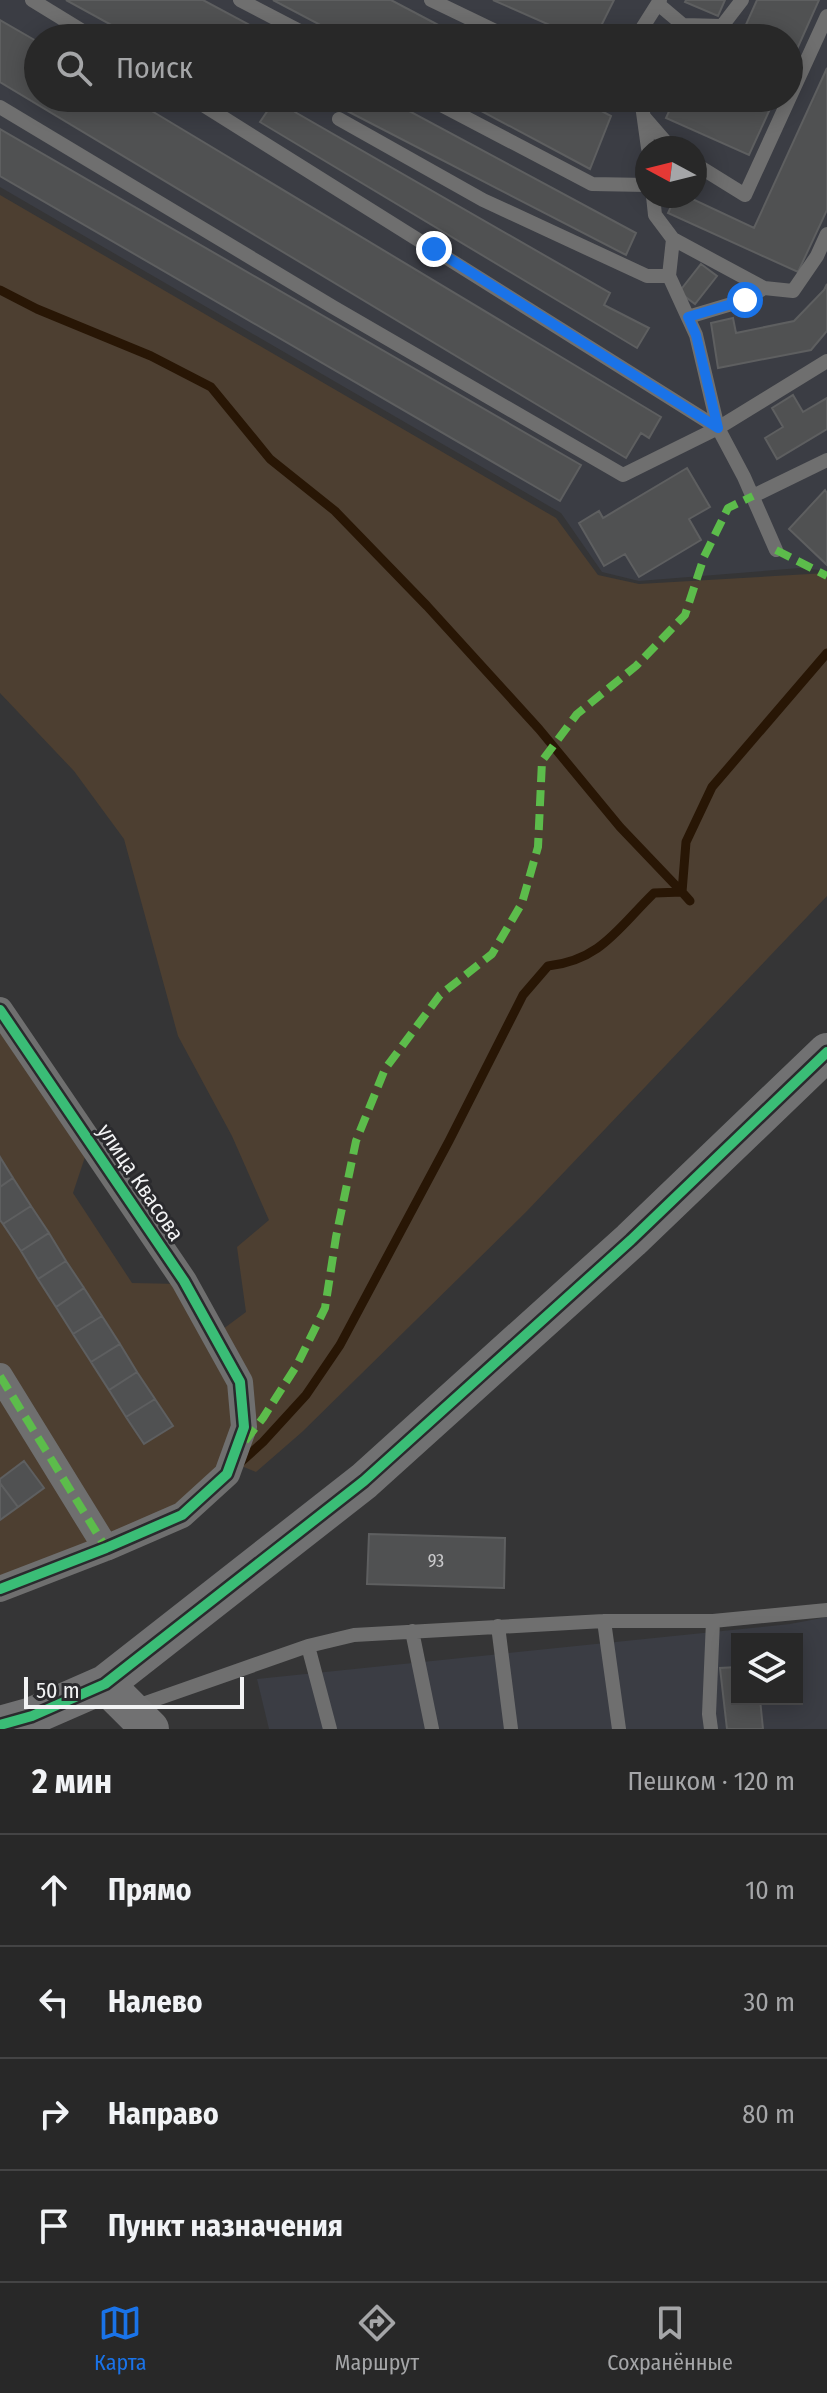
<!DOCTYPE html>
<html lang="ru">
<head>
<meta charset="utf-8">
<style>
	:root { --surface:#282828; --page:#303030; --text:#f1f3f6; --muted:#a5a6a8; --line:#444445; --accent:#1a73e8 }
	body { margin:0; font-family:"Fira Sans Condensed",sans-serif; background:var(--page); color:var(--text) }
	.controls { position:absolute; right:24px; bottom:24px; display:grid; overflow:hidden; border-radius:0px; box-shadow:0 4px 20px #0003 }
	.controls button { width:72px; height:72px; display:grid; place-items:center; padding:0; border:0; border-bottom:2px solid var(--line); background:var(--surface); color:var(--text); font:40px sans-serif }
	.compass { position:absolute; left:635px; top:136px; width:72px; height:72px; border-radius:50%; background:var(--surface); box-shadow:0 4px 20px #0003; rotate:277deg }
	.scale { position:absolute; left:24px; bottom:20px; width:220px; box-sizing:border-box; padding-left:8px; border:4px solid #f2f3f4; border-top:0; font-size:22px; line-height:28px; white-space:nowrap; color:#f2f3f4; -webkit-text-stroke:6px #2a2a2d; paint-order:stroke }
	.stop { position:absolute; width:24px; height:24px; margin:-18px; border:6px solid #1a73e8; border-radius:50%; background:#fff }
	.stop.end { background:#1a73e8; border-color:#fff; box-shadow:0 2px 8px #0008 }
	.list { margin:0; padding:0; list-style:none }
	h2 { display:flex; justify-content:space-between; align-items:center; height:104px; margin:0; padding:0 32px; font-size:34px }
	h2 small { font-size:26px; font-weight:400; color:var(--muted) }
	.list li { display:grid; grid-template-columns:52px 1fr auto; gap:24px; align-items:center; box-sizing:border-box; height:112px; padding:0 32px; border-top:2px solid var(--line) }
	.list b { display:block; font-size:30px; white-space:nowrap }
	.list em { font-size:26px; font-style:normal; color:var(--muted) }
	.icon { flex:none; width:44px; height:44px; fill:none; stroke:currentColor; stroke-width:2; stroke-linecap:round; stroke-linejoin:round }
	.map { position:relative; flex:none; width:827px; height:1729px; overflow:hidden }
	.search { position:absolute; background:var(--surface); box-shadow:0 4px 20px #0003; left:24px; right:24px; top:24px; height:88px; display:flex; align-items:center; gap:20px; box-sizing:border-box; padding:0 28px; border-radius:44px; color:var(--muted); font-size:30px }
	.sheet { height:552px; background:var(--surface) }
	nav { display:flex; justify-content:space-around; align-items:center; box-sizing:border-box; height:112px; border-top:2px solid var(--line); background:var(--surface); font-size:22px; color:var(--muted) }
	nav a { display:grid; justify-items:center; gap:4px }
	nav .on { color:var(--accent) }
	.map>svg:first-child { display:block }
</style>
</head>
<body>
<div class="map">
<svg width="827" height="1729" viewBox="0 0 827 1729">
	<rect width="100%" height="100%" fill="#353536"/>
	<path fill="#3b3d44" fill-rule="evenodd" d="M0,0H827V571L800,568L639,581L602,572L561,513L0,187ZM38,38H789V98H38ZM647,148H695V196H647Z
		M827,1617V1729H269L257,1679L790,1624ZM737,1639H797V1699H737Z"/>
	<path fill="#4d3f31" d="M0,195L556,518L598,575L639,584L827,573V896L526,1212L302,1432L256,1472L239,1465L249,1429L219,1332L246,1312L237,1247L269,1220L232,1136L178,1036L124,839L74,771L0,693Z
		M0,1020L88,1148L73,1193L132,1283L180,1284L236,1383L239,1426L222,1471L179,1510L106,1539L0,1369Z
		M0,1394L96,1545L0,1582Z"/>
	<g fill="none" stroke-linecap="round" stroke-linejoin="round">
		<path stroke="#281605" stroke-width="9" d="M0,290L37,309L151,356L211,387L270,459L335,511L427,606L539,729L620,827L682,892
			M690,901L682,892L686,842L712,787L827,653
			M241,1462L263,1442L306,1395L340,1345L449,1141L523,995L548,966C601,960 618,928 654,893L682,892"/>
	</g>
	<path fill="#505152" stroke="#5e5f60" stroke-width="2" d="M66,0H203L274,38H135Z
		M273,0H391L463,38H345Z
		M493,0H614L595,38H579Z
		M686,0H725L718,16L685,2Z
		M757,0H819L789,67V38H740Z
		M0,20L38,42V98H130L661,417L649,438L641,433L626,458L0,82Z
		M827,68V210L798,272L668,213L676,196H686L754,228Z
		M245,98H299L295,112L610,293L604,305L649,328L637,348L260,122L268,110Z
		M322,98H385L636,233L626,255Z
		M457,98H577L611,116L590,169Z
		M675,98H775L749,155L666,118Z
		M0,129L581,465L560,501L0,176Z
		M701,264L717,276L695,304L679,292Z
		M827,284V331L811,350L718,368L711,323L733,318L736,333L794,321L824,290Z
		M793,395L803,412L827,398V429L777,459L765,438L783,427L772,408Z
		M687,468L710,507L689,519L701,540L639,577L625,554L604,566L579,523L599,511L603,518Z
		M825,490L827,493V565L789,529Z
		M0,1157L13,1178L0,1187Z
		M13,1178L31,1206L3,1224L0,1220V1187Z
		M31,1206L49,1233L21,1251L3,1224Z
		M49,1233L66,1261L38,1279L21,1251Z
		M66,1261L84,1288L56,1307L38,1279Z
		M84,1288L102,1316L73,1334L56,1307Z
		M102,1316L120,1344L91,1362L73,1334Z
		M120,1344L137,1372L109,1390L91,1362Z
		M137,1372L155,1399L126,1417L109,1390Z
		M155,1399L173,1426L144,1444L126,1417Z
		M24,1461L44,1488L18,1507L0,1483V1479Z
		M0,1483L18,1507L0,1520Z
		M369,1534L505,1538L504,1588L367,1584Z
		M737,1667V1699H760L763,1729H727L720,1668Z"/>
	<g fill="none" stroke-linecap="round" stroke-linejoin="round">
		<path stroke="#6f6f6f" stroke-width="14" d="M32,0L94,38
			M240,0L313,38
			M431,0L510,38
			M658,4L683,25L722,26L742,0
			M636,38L660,0
			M192,98L718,428L827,361
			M428,98L592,184L647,185
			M641,98L648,148
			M0,107L333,307L623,475L718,428
			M645,118L671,148
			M339,119L483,200L647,276H669
			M695,164L745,195L827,16
			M653,196L655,215L673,239L669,276L696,335L718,428L744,477L776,550
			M673,239L764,288L793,291L817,256L827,234
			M688,317L745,300L764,288
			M753,496L827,460
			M604,1621L619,1729
			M498,1626L511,1729
			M412,1631L432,1729
			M308,1646L330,1729
			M134,1707L308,1646L354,1635L604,1621H713L827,1610
			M711,1729L709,1714L713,1621"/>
		<path stroke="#6f6f6f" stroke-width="26" d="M0,1010L184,1281L240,1382L244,1427L227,1474L182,1515L106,1548L0,1589
			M0,1376L106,1548"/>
		<path stroke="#717172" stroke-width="38" d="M105,1684L150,1729
			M0,1725L32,1716L105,1684L364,1481L631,1240L827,1052"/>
		<path stroke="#5cbc4b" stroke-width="8" stroke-dasharray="16 8" stroke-linecap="butt" d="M776,550L827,576
			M0,1376L106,1548
			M245,1441L263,1418L297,1365L325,1308L336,1237L356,1141L385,1069L440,995L492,954L522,903L538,847L542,761L577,714L636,666L685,615L704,557L728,508L753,496"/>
		<defs>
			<path id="cycleway" d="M0,1010L184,1281L240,1382L244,1427L227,1474L182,1515L106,1548L0,1589
				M0,1725L32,1716L105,1684L364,1481L631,1240L827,1052"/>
		</defs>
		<use href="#cycleway" stroke="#2a2a2d" stroke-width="15"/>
		<use href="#cycleway" stroke="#3abd76" stroke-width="10"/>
	</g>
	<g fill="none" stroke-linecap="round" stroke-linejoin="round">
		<path stroke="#1a73e8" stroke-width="10" d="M434,249L718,428L696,335L688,317L745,300"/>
	</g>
	<g text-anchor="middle" stroke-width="6" stroke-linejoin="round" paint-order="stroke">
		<g font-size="18" fill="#cacacc">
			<text x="436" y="1567">93</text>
		</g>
		<g font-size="22" fill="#f2f3f4" stroke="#2a2a2d">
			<text transform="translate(141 1182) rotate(56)" y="8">улица Квасова</text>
		</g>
	</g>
</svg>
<div class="controls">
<button><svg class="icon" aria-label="layers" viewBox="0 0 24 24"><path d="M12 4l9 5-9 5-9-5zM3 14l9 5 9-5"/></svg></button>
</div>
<svg class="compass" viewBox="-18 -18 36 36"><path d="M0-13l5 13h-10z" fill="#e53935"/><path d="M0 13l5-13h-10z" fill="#a5a6a8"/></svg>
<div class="scale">50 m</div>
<div class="stop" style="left:745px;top:300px"></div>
<div class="stop end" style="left:434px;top:249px"></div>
<div class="search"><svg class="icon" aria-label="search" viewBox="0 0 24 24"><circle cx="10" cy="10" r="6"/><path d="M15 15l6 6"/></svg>Поиск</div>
</div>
<section class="sheet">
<h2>2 мин<small>Пешком · 120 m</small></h2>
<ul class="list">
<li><svg class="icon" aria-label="ahead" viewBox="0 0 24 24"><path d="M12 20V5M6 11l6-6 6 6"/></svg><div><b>Прямо</b></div><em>10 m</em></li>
<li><svg class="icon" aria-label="left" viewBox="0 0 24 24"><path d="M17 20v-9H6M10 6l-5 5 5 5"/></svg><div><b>Налево</b></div><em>30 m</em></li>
<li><svg class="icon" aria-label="right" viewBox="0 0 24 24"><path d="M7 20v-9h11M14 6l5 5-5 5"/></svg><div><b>Направо</b></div><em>80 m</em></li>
<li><svg class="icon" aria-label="arrive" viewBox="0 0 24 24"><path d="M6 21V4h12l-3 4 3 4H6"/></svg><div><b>Пункт назначения</b></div></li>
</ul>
</section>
<nav>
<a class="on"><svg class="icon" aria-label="map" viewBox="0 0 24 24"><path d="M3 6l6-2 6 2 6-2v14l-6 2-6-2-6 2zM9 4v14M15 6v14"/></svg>Карта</a>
<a><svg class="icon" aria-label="directions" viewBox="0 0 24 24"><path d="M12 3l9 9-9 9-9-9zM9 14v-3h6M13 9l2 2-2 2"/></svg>Маршрут</a>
<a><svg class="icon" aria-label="saved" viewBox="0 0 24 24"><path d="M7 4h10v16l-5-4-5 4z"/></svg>Сохранённые</a>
</nav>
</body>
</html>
